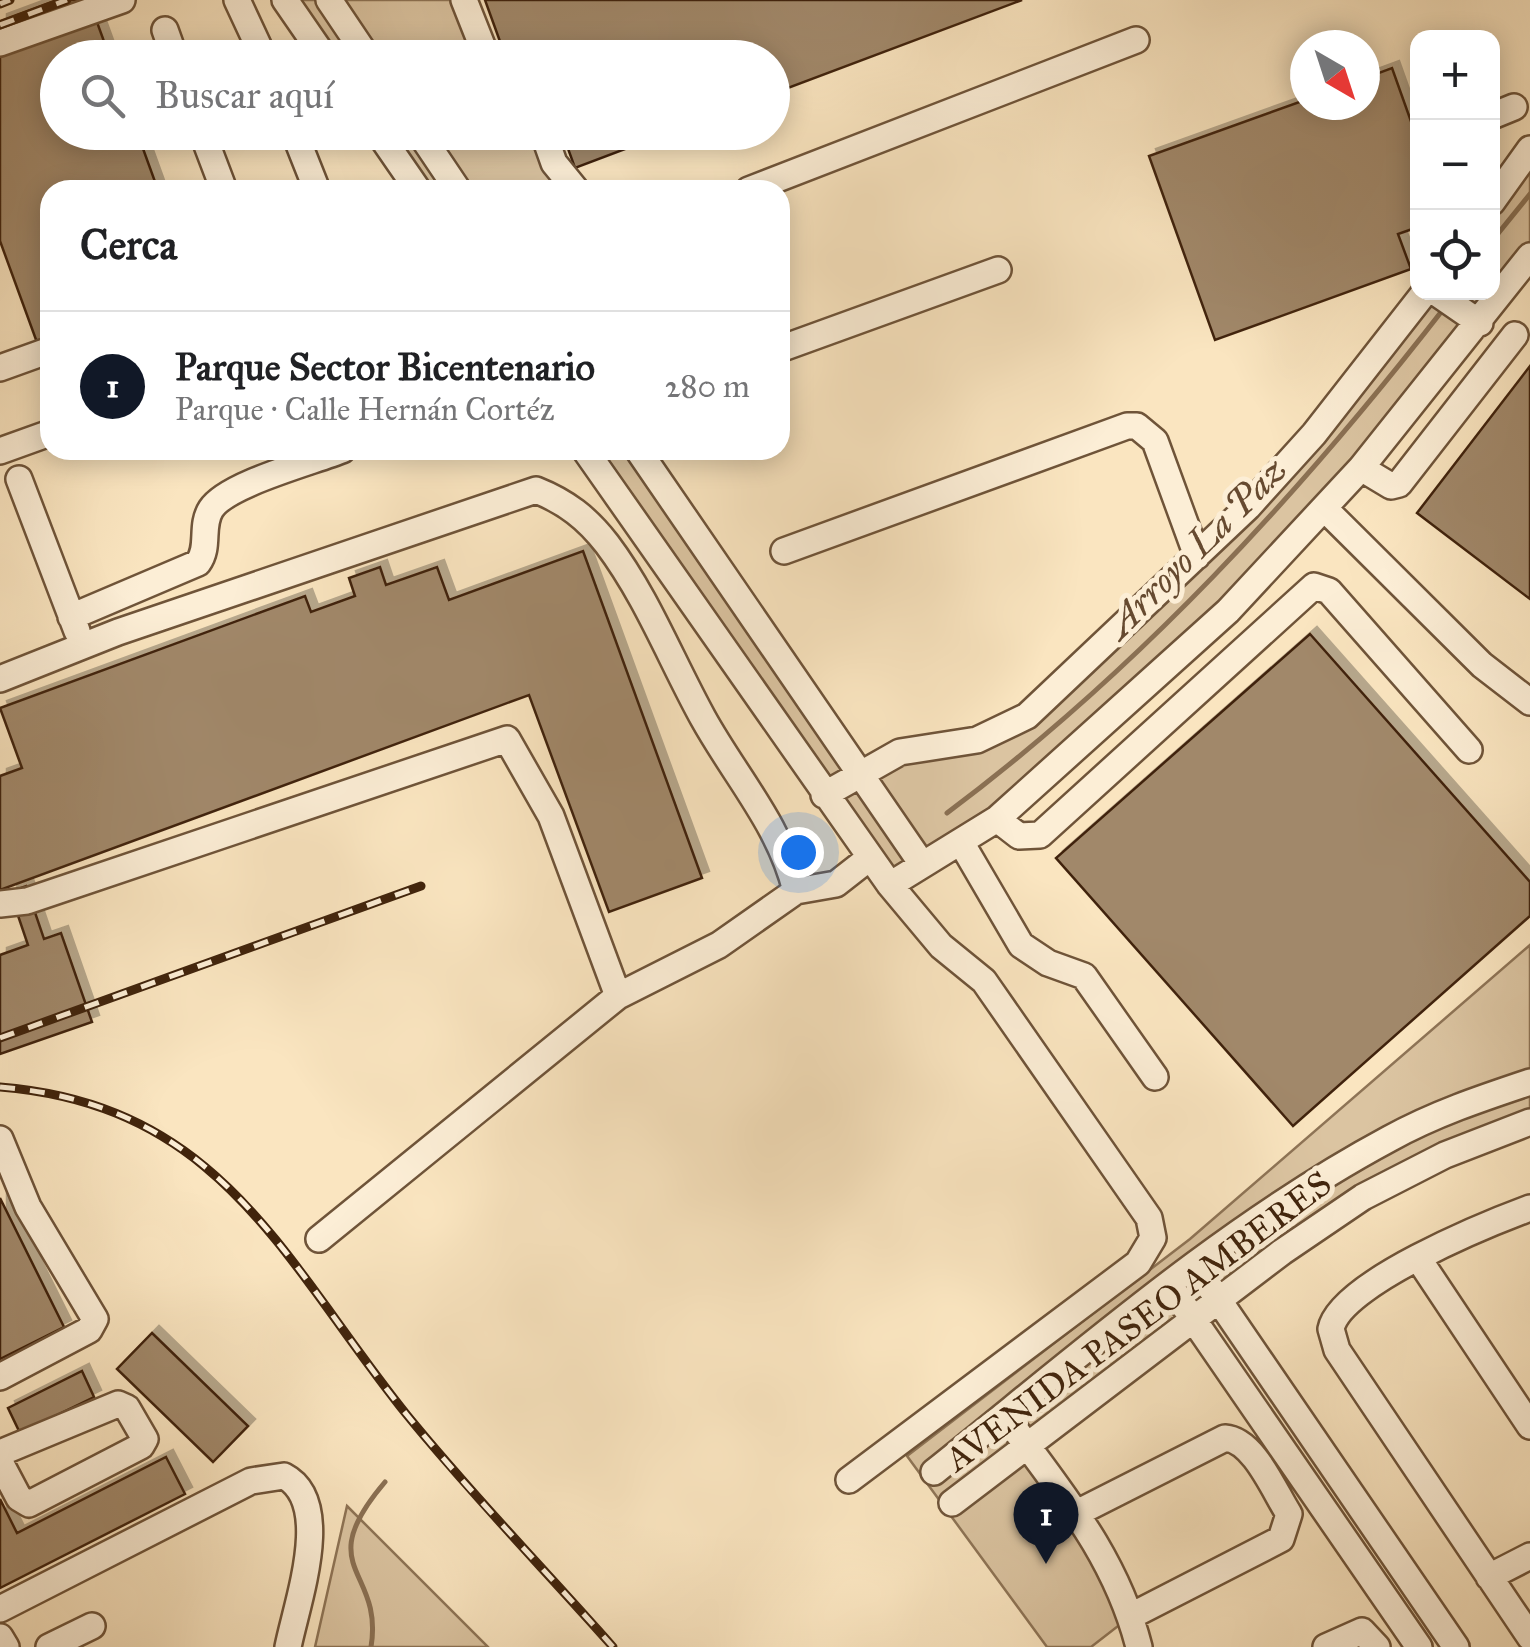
<!DOCTYPE html>
<html lang="es">
<head>
<meta charset="utf-8">
<style>
	:root { --surface:#fff; --page:#f6f6f6; --text:#202124; --muted:#757577; --line:#e0e0e0; --accent:#111827 }
	body { margin:0; font-family:"IM FELL Great Primer",serif; background:var(--page); color:var(--text) }
	.controls { position:absolute; right:30px; top:30px; display:grid; overflow:hidden; border-radius:20px; box-shadow:0 5px 25px #0003 }
	.controls button { width:90px; height:90px; display:grid; place-items:center; padding:0; border:0; border-bottom:2px solid var(--line); background:var(--surface); color:var(--text); font:50px sans-serif }
	.compass { position:absolute; left:1290px; top:30px; width:90px; height:90px; border-radius:50%; background:var(--surface); box-shadow:0 5px 25px #0003; rotate:141deg }
	.you { position:absolute; left:798px; top:852px; width:35px; height:35px; margin:-25px; border:8px solid #fff; border-radius:50%; background:#1a73e8; box-shadow:0 0 0 15px #1a73e833 }
	.badge { display:grid; place-items:center; width:65px; height:65px; border-radius:50%; background:var(--accent); color:#fff; font-size:32px; font-weight:700 }
	.pin { position:absolute; translate:-50% -82px; filter:drop-shadow(0 2px 5px #0008) }
	.pin::after { content:''; position:absolute; top:52px; width:35px; height:30px; background:inherit; clip-path:polygon(0 0,100% 0,50% 100%) }
	.list { margin:0; padding:0; list-style:none }
	h2 { display:flex; justify-content:space-between; align-items:center; height:130px; margin:0; padding:0 40px; font-size:42px }
	h2 small { font-size:32px; font-weight:400; color:var(--muted) }
	.list li { display:grid; grid-template-columns:65px 1fr auto; gap:30px; align-items:center; box-sizing:border-box; height:150px; padding:0 40px; border-top:2px solid var(--line) }
	.list b { display:block; font-size:38px; white-space:nowrap }
	.list p { margin:0; font-size:32px; white-space:nowrap; color:var(--muted) }
	.list em { font-size:32px; font-style:normal; color:var(--muted) }
	.icon { flex:none; width:55px; height:55px; fill:none; stroke:currentColor; stroke-width:2; stroke-linecap:round; stroke-linejoin:round }
	.map { position:relative; flex:none; width:1530px; height:1647px; overflow:hidden }
	.search { position:absolute; background:var(--surface); box-shadow:0 5px 25px #0003; left:40px; top:40px; width:750px; height:110px; display:flex; align-items:center; gap:25px; box-sizing:border-box; padding:0 35px; border-radius:55px; color:var(--muted); font-size:38px }
	.panel { position:absolute; background:var(--surface); box-shadow:0 5px 25px #0003; left:40px; top:180px; width:750px; height:280px; border-radius:30px }
	.map>svg:first-child { display:block }
</style>
</head>
<body>
<div class="map">
<svg width="1530" height="1647" viewBox="0 0 1530 1647">
	<defs>
		<filter id="shadow"><feDropShadow dx="7" dy="-7" stdDeviation="0" flood-color="#0004"/></filter>
	</defs>
	<rect width="100%" height="100%" fill="#fae5c0"/>
	<filter id="stains"><feTurbulence type="fractalNoise" baseFrequency=".002" numOctaves="4"/><feColorMatrix values="0 0 0 0 .2 0 0 0 0 .09 0 0 0 0 .02 0 0 0 .5 -.17"/></filter>
	<radialGradient id="worn" r=".72"><stop offset=".6" stop-color="#630" stop-opacity="0"/><stop offset="1" stop-color="#630" stop-opacity=".3"/></radialGradient>
	<path fill="#dbc4a1" stroke="#8e7456" stroke-width="2.5" d="M285,0H464L487,57H325Z
		M378,133H543L576,190H418Z
		M1530,150V256L1361,468L997,819L890,885L585,450H638L859,772L1005,730L1197,556L1425,293L1492,292L1493,202Z
		M1530,945V1125L1441,1156L1218,1300L1196,1268L1171,1287L1193,1318L1027,1446L1131,1616L1091,1647H1047L907,1456L1190,1239Z
		M347,1506L488,1647H315Z"/>
	<g fill="none" stroke-linecap="round" stroke-linejoin="round">
		<path stroke="#8a7053" stroke-width="5" d="M1492,241L1530,194
			M947,813C1137,671 1300,494 1445,307
			M371,1647C384,1568 310,1570 385,1482"/>
	</g>
	<path fill="#a1886a" stroke="#41240c" stroke-width="2.5" filter="url(#shadow)" d="M57,0H89L110,58H58V132H137L158,190H50V378L0,241V21Z
		M485,0H1022L772,94V58H534L532,53L506,58Z
		M1392,68L1418,141V227L1398,234L1411,269L1215,340L1149,156L1305,100V105H1365V78Z
		M562,132H670L575,168Z
		M1530,366V599L1417,513Z
		M583,551L702,878L609,912L529,695L0,890V776L22,768L0,708L305,596L311,612L355,596L349,578L380,567L386,585L437,567L449,600Z
		M1310,634L1530,882V916L1293,1126L1056,858Z
		M26,886L44,939L61,933L92,1022L0,1054V955L28,945L10,892Z
		M0,1198L64,1327L0,1359Z
		M152,1333L248,1426L213,1462L117,1369Z
		M82,1371L94,1397L20,1433L8,1408Z
		M166,1457L185,1494L0,1588V1499L17,1533Z"/>
	<g fill="none" stroke-linecap="round" stroke-linejoin="round">
		<defs>
			<path id="minor" d="M237,0L264,58
				M285,0L325,58
				M329,0L368,58
				M464,0L487,58
				M165,30L175,58
				M0,43L122,0
				M1492,116L1514,107
				M202,132L224,190
				M294,132L317,190
				M378,132L418,190
				M419,132L458,190
				M543,132L554,163L576,190
				M749,190L1136,40
				M1492,202L1530,149
				M1435,292L1480,323
				M780,349L998,270
				M0,368L50,350
				M585,450L890,885L997,819L1228,611L1361,468L1530,256
				M638,450L922,864
				M0,451L50,433
				M1361,468L1391,486L1399,484L1515,335
				M19,479L77,631
				M1325,509L1482,665L1530,702
				M784,551L1127,426H1137L1155,441L1197,556
				M71,617L198,563C210,547 200,526 211,509C227,484 312,462 342,450
				M0,679L118,632L536,490C566,502 587,518 607,544C647,597 671,660 703,718C735,776 780,825 796,891
				M824,795L900,752L977,740L1027,716L1248,507L1314,434L1425,292
				M997,819L1019,836L1040,835L1314,586L1329,591L1469,750
				M962,844L1021,945L1048,963L1084,976L1155,1077
				M0,904L27,901L507,739L551,816L618,996
				M0,1139L28,1207L95,1319L89,1330L0,1377
				M1530,1208C1487,1224 1339,1284 1331,1329L1337,1350L1530,1637
				M319,1239L618,996L719,945L796,891L836,884L868,859
				M1418,1258L1530,1426
				M1196,1267L1456,1647
				M1171,1287L1419,1647
				M1017,1432C1068,1501 1117,1561 1139,1647
				M0,1453L118,1404L127,1408L145,1439L141,1446L29,1504L19,1498L0,1462
				M934,1472C1079,1356 1225,1227 1389,1139C1434,1114 1482,1098 1530,1082
				M849,1480L1138,1263L1153,1238L1149,1218L984,981L941,946L890,885
				M952,1503L1282,1252L1363,1197L1445,1155L1530,1122
				M1079,1512L1225,1438C1254,1440 1274,1491 1289,1514L1281,1539L1131,1616
				M1489,1577L1530,1556
				M0,1609L251,1481L284,1476C334,1502 297,1602 288,1647
				M0,1637L6,1647
				M49,1647L92,1626
				M1326,1647L1362,1631L1377,1647"/>
		</defs>
		<use href="#minor" stroke="#6f5439" stroke-width="30"/>
		<use href="#minor" stroke="#fceed6" stroke-width="25"/>
		<defs>
			<path id="rail" d="M0,4L10,0
				M0,25L67,0
				M0,1038L421,886
				M0,1087C223,1105 284,1262 407,1415C472,1495 545,1570 613,1647"/>
		</defs>
		<use href="#rail" stroke="#41240c" stroke-width="9"/>
		<use href="#rail" stroke="#fceed6" stroke-width="5" stroke-dasharray="15" stroke-linecap="butt"/>
	</g>
	<g text-anchor="middle" stroke-width="10" stroke-linejoin="round" paint-order="stroke">
		<g font-size="35" fill="#41240c" stroke="#fceed6">
			<text transform="translate(1138 1321) rotate(-37)" y="12">AVENIDA PASEO AMBERES</text>
		</g>
		<g font-size="38" font-style="italic" fill="#664a30" stroke="#fceed6">
			<text transform="translate(1196 547) rotate(-45)" y="13">Arroyo La Paz</text>
		</g>
	</g>
	<rect width="100%" height="100%" filter="url(#stains)"/>
	<rect width="100%" height="100%" fill="url(#worn)"/>
</svg>
<div class="controls">
<button>+</button>
<button>−</button>
<button><svg class="icon" aria-label="locate" viewBox="0 0 24 24"><circle cx="12" cy="12" r="6"/><path d="M12 2v4M12 18v4M2 12h4M18 12h4"/></svg></button>
</div>
<svg class="compass" viewBox="-18 -18 36 36"><path d="M0-13l5 13h-10z" fill="#e53935"/><path d="M0 13l5-13h-10z" fill="#757577"/></svg>
<div class="you"></div>
<div class="pin badge" style="left:1046px;top:1564px">1</div>
<div class="search"><svg class="icon" aria-label="search" viewBox="0 0 24 24"><circle cx="10" cy="10" r="6"/><path d="M15 15l6 6"/></svg>Buscar aquí</div>
<section class="panel">
<h2>Cerca<small></small></h2>
<ul class="list">
<li><span class="badge">1</span><div><b>Parque Sector Bicentenario</b><p>Parque · Calle Hernán Cortéz</p></div><em>280 m</em></li>
</ul>
</section>
</div>
</body>
</html>
